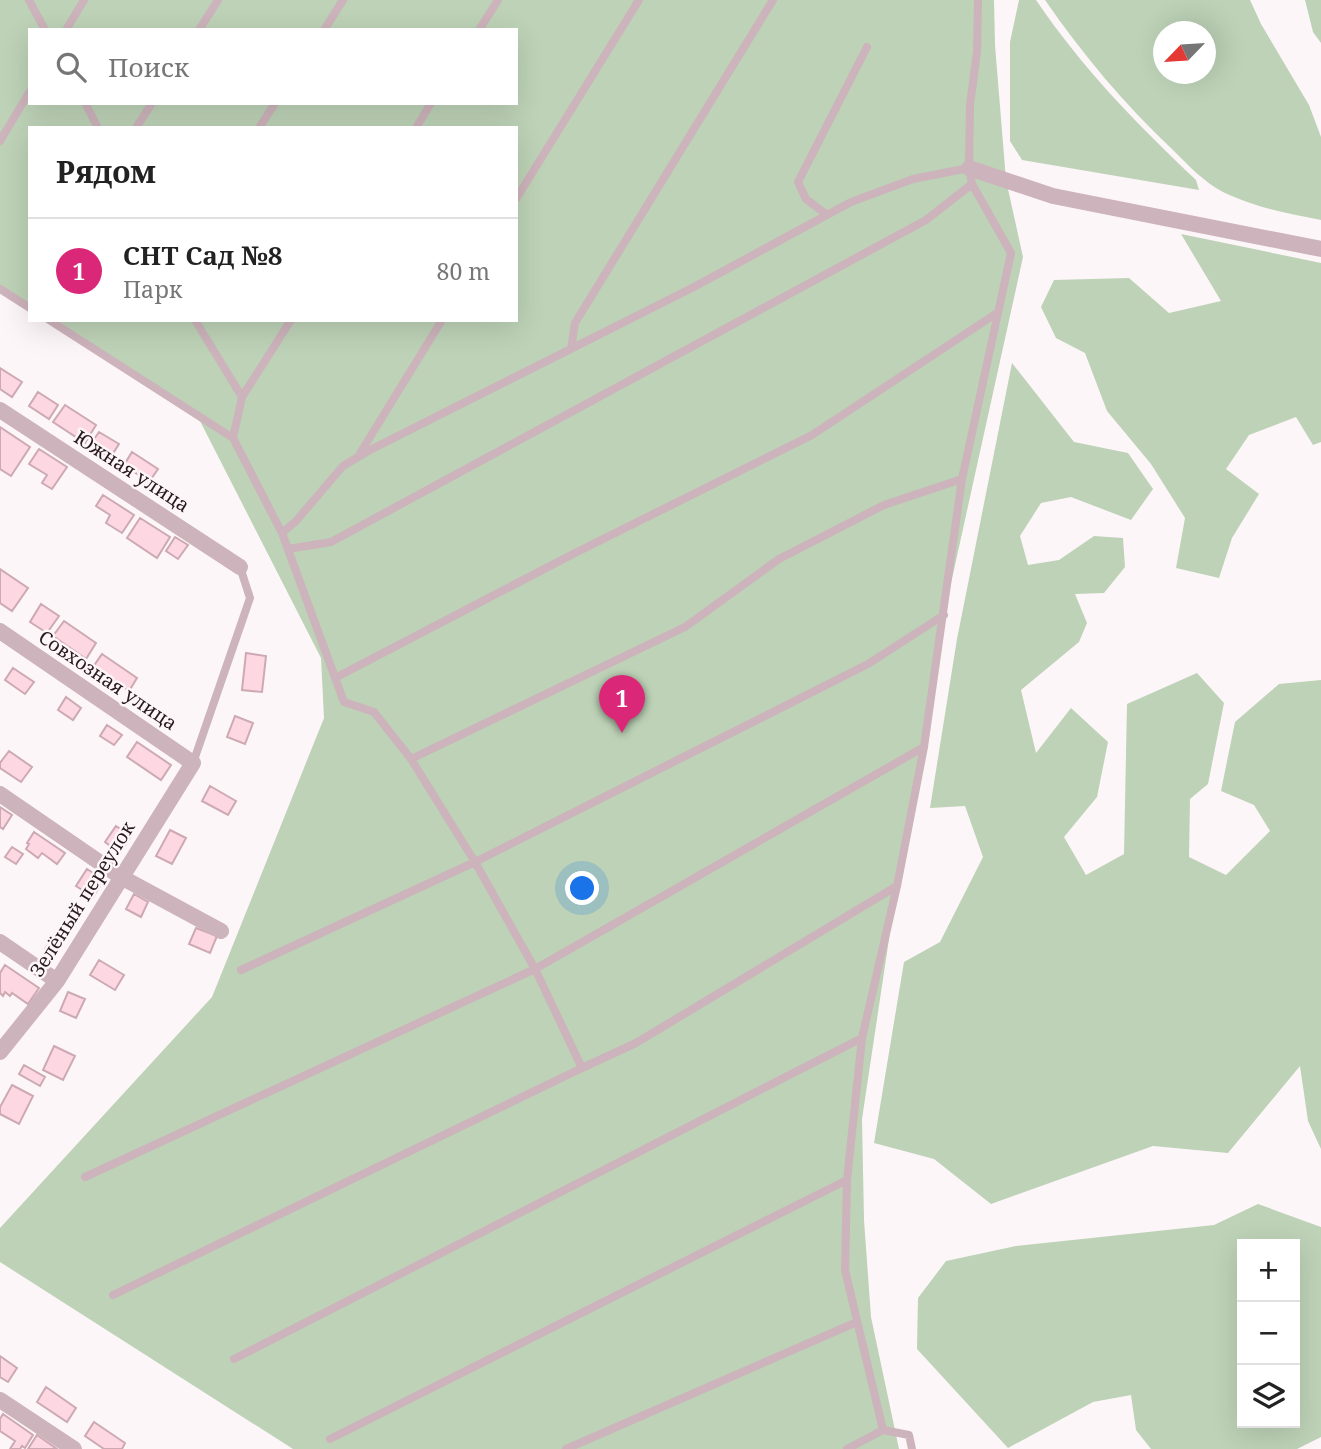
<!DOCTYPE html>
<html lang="ru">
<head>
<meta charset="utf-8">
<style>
	:root { --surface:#fff; --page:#f6f6f6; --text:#222; --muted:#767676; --line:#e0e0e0; --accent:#db2777 }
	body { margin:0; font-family:"Noto Serif",serif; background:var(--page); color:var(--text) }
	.controls { position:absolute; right:21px; bottom:21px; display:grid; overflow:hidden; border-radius:0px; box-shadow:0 7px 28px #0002 }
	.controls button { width:63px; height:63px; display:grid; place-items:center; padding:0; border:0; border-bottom:2px solid var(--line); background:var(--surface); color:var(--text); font:35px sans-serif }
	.compass { position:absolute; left:1153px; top:21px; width:63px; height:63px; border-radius:50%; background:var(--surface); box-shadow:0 7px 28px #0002; rotate:245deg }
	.you { position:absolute; left:583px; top:889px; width:24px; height:24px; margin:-18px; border:5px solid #fff; border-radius:50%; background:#1a73e8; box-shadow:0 0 0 10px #1a73e833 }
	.badge { display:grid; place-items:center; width:46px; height:46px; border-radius:50%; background:var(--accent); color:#fff; font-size:23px; font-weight:700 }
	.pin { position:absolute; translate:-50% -58px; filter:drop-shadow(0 2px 4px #0008) }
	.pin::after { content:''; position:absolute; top:37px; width:24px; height:21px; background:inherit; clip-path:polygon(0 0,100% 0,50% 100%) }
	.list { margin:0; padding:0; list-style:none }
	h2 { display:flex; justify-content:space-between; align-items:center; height:91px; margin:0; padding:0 28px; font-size:30px }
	h2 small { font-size:23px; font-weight:400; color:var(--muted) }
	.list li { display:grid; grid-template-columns:46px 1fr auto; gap:21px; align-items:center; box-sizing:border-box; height:105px; padding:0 28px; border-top:2px solid var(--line) }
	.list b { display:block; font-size:26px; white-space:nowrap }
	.list p { margin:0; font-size:23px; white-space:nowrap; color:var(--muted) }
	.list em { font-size:23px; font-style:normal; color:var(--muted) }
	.icon { flex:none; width:38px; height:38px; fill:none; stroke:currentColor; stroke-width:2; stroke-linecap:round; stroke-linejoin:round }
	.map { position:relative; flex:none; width:1321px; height:1449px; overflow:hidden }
	.search { position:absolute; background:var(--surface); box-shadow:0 7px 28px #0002; left:28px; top:28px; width:490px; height:77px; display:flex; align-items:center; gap:18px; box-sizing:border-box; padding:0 24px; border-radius:0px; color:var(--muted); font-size:26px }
	.panel { position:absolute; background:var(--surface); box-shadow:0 7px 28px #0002; left:28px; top:126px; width:490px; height:196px; border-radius:0px }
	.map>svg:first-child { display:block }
</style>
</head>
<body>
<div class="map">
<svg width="1321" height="1449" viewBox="0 0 1321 1449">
	<rect width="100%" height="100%" fill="#fdf6f8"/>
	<path fill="#bdd2b7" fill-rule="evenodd" d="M0,0H994L995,45L1006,180L1023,257L944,615L897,886L862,1119L864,1220L871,1317L899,1449H293L0,1262V1228L212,997L324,718L321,658L200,421L45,320H516V128H30V311L0,291ZM30,30H516V103H30Z
		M1019,0H1036C1083,69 1135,122 1196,180L1199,190L1022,160L1010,141V42Z
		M1045,0H1250L1261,24L1309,105L1321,137V220C1285,213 1257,208 1223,192C1204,182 1189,166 1174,151C1125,105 1083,55 1045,0ZM1164,32H1206V74H1164Z
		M1305,0H1321V43L1313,32Z
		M1181,234L1321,263V442L1313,445L1296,417L1249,435L1226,469L1259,494L1232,538L1219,578L1176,568L1185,518L1151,464L1107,411L1085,353L1056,338L1041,307L1054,280L1129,278L1169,313L1221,301Z
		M1012,363L1074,442L1128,453L1153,489L1131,520L1071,497L1041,503L1020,536L1028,565L1059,560L1094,536L1123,538L1125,567L1104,593L1075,594L1087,623L1079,642L1021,690L1036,753L1071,708L1108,742L1097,797L1064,837L1086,875L1124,854L1127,704L1197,673L1224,703L1208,784L1190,799L1189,857L1226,875L1270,831L1254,805L1221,791L1235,722L1279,684L1321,680V1149L1308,1121L1300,1066L1228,1153L1153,1146L991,1204L934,1159L874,1143L904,962L940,942L983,857L965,806L930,808L957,639Z
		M1258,1204L1321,1227V1437L1297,1449H1151L1136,1430L1131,1395L1093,1402L1008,1448L917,1349L918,1298L946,1261L1016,1246L1214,1225ZM1295,1244V1423H1242V1244Z"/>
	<path fill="#fdd8e2" stroke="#cca9b3" stroke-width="2" d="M0,368L22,382L12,397L0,389Z
		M38,392L58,405L49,419L29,406Z
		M65,405L96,425L85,443L53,422Z
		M0,427L30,447L11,476L0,469Z
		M99,432L119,444L110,458L90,445Z
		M39,449L67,467L52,489L42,483L47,475L29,464Z
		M132,452L158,469L149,482L124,465Z
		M103,495L134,515L122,533L106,523L110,515L96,506Z
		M140,518L170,537L157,558L127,538Z
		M175,537L188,545L178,559L166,551Z
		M0,569L28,588L12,611L0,603Z
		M41,604L59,616L47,633L30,622Z
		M64,621L96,643L86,659L53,636Z
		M246,653L266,656L262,692L242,690Z
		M102,654L137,678L129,691L93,667Z
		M13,668L34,682L25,694L5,680Z
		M66,697L81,708L73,720L58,710Z
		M235,716L253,723L245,744L227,737Z
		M107,725L122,735L114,745L100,736Z
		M137,742L171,765L161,780L127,757Z
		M9,751L32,767L21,782L0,768V763Z
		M210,786L236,801L228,815L202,801Z
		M0,807L12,815L3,829L0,827Z
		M116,826L131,836L120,853L105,842Z
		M170,830L186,838L172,864L156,856Z
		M34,832L65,853L57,864L42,853L38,858L26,849L29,844L27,843Z
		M12,847L23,854L16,864L5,857Z
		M87,869L104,880L93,897L76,886Z
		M134,894L148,902L141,917L126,909Z
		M196,928L217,936L210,953L189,944Z
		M54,936L62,941L53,954L45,949Z
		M99,960L124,975L115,990L90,975Z
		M5,965L39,988L28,1004L12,993L10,996L5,992L3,996L0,993V973Z
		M68,992L85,999L76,1018L60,1011Z
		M54,1046L75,1056L63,1080L43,1070Z
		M24,1065L45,1077L40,1086L19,1074Z
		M12,1085L33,1096L19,1124L0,1114V1107Z
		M0,1356L17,1368L8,1382L0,1377Z
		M46,1387L76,1408L67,1422L37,1402Z
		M3,1414L33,1435L25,1448L22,1446L20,1449H10L15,1441L0,1431V1419Z
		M94,1422L125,1443L122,1449H104L85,1436Z
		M37,1435L57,1449H28Z"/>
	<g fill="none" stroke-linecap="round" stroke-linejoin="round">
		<path stroke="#cdb3bb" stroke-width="8" d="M29,0L45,30
			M66,30L84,0
			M199,30L218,0
			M324,30L343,0
			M479,30L498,0
			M85,103L98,128
			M136,128L152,103
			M259,128L275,103
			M416,128L431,103
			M0,141L30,91
			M516,199L639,0
			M827,215L806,199L798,182L867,47
			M0,289L30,308
			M49,320L233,438L282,533
			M195,320L242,397L233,438
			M571,349L575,323L773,0
			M242,397L291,320
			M359,455L442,320
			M288,549L331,542L926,220L972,184
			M335,678L573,554L812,435L997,313
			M411,759L685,627L779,559L884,505L962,479
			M193,763L250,598L240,567
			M897,886L636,1043L582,1068L535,969L475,862L411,759L374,712L344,702L282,533L296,521L343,466L370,450L692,288L851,202L913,179L969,168
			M241,970L475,862L868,664L944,615
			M85,1177L535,969L924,747
			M113,1295L582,1068
			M234,1359L862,1038
			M330,1439L847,1180
			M566,1449L857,1322
			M847,1449L883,1430
			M912,1449L909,1435L883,1430L845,1270L847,1180L862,1038L897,886L924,747L962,479L1011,253L972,184L969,168L970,105L977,52L978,0"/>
		<path stroke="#cdb3bb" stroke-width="16" d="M969,168L1053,196L1321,249
			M0,410L240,567
			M0,631L193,763L57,981L0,1052
			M0,794L121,877L221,931
			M0,942L57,981
			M0,1400L74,1449"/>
	</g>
	<g text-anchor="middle" stroke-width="5" stroke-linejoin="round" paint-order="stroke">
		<g font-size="19" fill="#271a1e" stroke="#fdf6f8">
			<text transform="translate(132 471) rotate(33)" y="7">Южная улица</text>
			<text transform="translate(108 680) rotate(34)" y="7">Совхозная улица</text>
			<text transform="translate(82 899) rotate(-58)" y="7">Зелёный переулок</text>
		</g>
	</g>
</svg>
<div class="controls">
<button>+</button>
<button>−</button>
<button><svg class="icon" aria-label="layers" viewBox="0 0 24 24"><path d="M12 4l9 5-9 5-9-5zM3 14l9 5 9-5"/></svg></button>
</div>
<svg class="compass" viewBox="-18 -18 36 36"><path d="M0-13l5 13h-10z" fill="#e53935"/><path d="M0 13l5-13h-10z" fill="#767676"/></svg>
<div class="you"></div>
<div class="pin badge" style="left:622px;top:733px">1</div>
<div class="search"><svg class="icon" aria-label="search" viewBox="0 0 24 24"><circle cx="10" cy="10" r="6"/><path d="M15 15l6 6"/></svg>Поиск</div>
<section class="panel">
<h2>Рядом<small></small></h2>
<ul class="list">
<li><span class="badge">1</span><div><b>СНТ Сад №8</b><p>Парк</p></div><em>80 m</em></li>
</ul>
</section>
</div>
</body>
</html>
